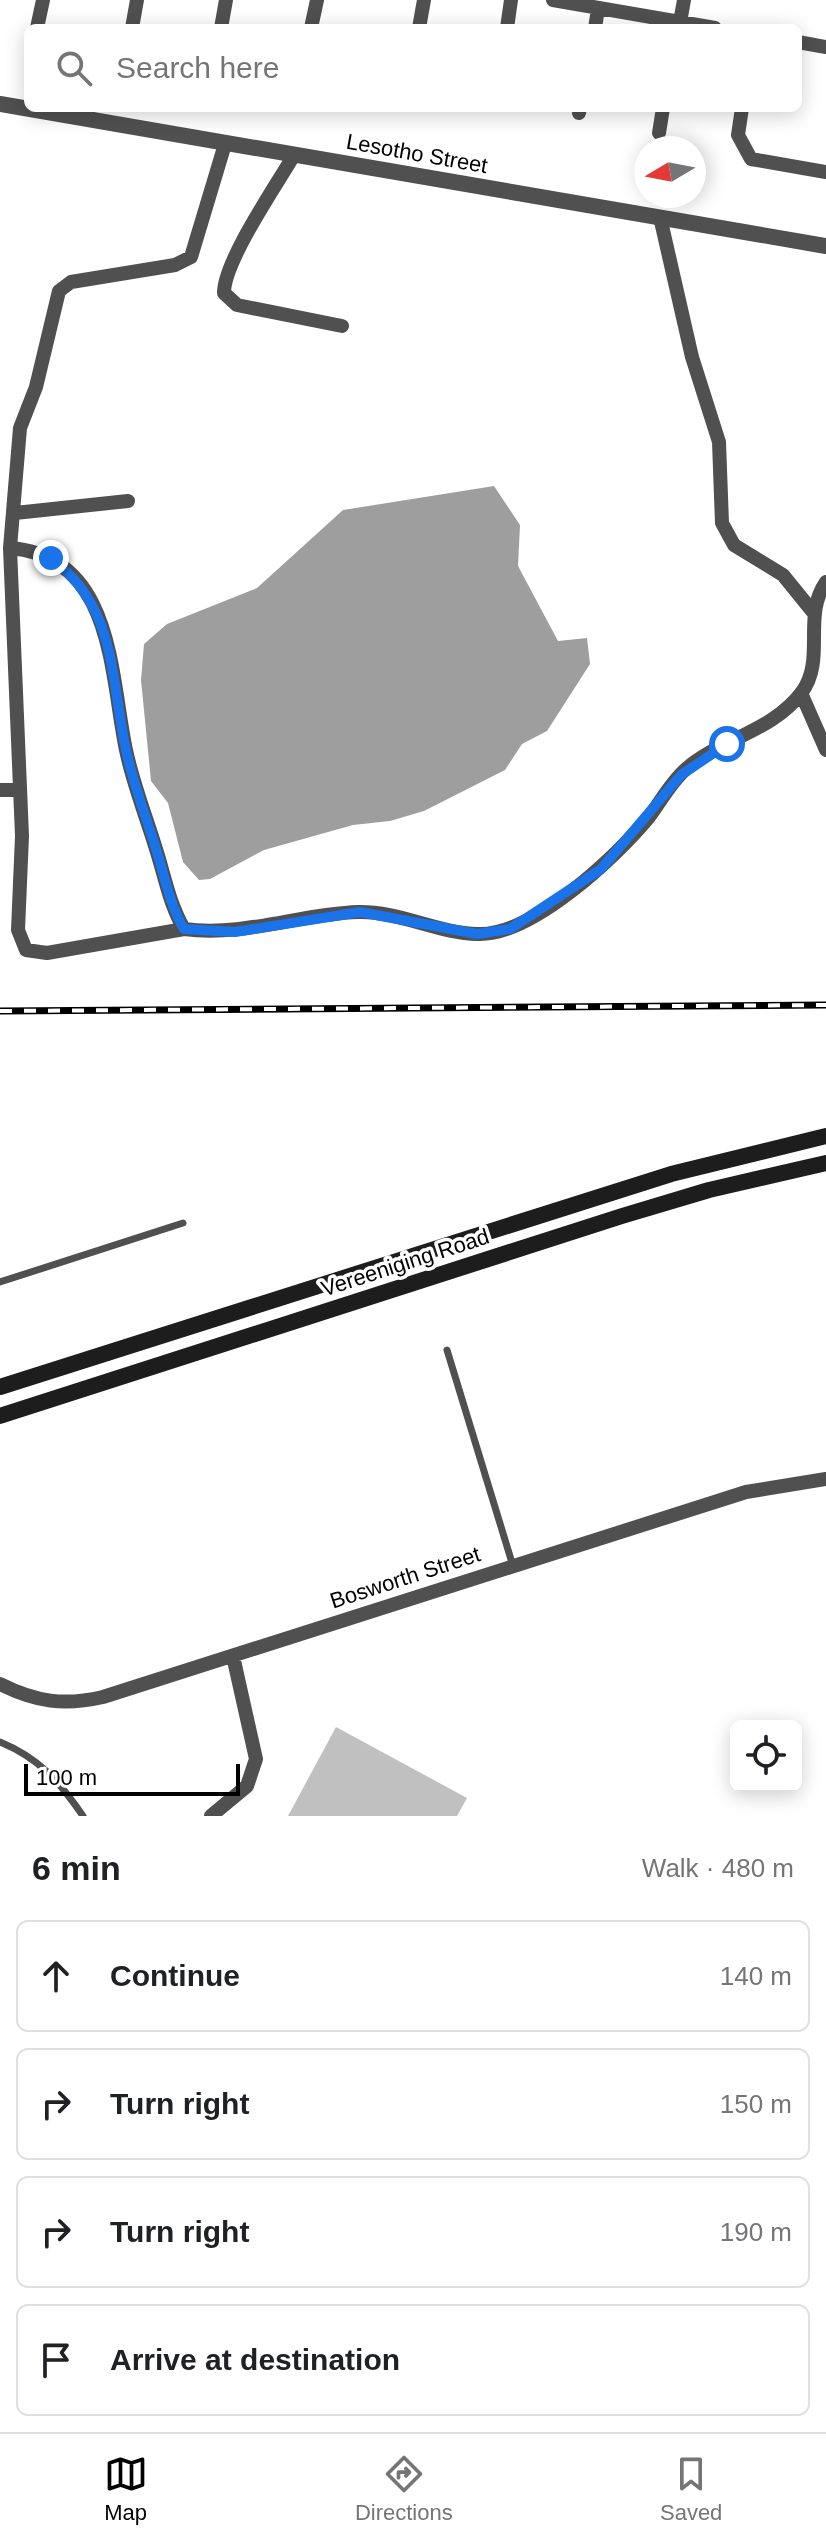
<!DOCTYPE html>
<html lang="en">
<head>
<meta charset="utf-8">
<style>
	:root { --surface:#fff; --page:#f2f2f2; --text:#202124; --muted:#757577; --line:#e0e0e0; --accent:#000 }
	body { margin:0; font-family:Helvetica,sans-serif; background:var(--page); color:var(--text) }
	.controls { position:absolute; right:24px; bottom:24px; display:grid; overflow:hidden; border-radius:12px; box-shadow:0 4px 20px #0003 }
	.controls button { width:72px; height:72px; display:grid; place-items:center; padding:0; border:0; border-bottom:2px solid var(--line); background:var(--surface); color:var(--text); font:40px sans-serif }
	.compass { position:absolute; left:634px; top:136px; width:72px; height:72px; border-radius:50%; background:var(--surface); box-shadow:0 4px 20px #0003; rotate:260deg }
	.scale { position:absolute; left:24px; bottom:20px; width:216px; box-sizing:border-box; padding-left:8px; border:4px solid #000; border-top:0; font-size:22px; line-height:28px; white-space:nowrap; color:#000; -webkit-text-stroke:6px #fff; paint-order:stroke }
	.stop { position:absolute; width:24px; height:24px; margin:-18px; border:6px solid #1a73e8; border-radius:50%; background:#fff }
	.stop.end { background:#1a73e8; border-color:#fff; box-shadow:0 2px 8px #0008 }
	.list { margin:0; padding:0; list-style:none }
	h2 { display:flex; justify-content:space-between; align-items:center; height:104px; margin:0; padding:0 32px; font-size:34px }
	h2 small { font-size:26px; font-weight:400; color:var(--muted) }
	.list li { display:grid; grid-template-columns:52px 1fr auto; gap:24px; align-items:center; box-sizing:border-box; height:112px; margin:0 16px 16px; padding:0 16px; border:2px solid var(--line); border-radius:12px }
	.list b { display:block; font-size:30px; white-space:nowrap }
	.list em { font-size:26px; font-style:normal; color:var(--muted) }
	.icon { flex:none; width:44px; height:44px; fill:none; stroke:currentColor; stroke-width:2; stroke-linecap:round; stroke-linejoin:round }
	.map { position:relative; flex:none; width:826px; height:1816px; overflow:hidden }
	.search { position:absolute; background:var(--surface); box-shadow:0 4px 20px #0003; left:24px; right:24px; top:24px; height:88px; display:flex; align-items:center; gap:20px; box-sizing:border-box; padding:0 28px; border-radius:12px; color:var(--muted); font-size:30px }
	.sheet { height:616px; background:var(--surface) }
	nav { display:flex; justify-content:space-around; align-items:center; box-sizing:border-box; height:112px; border-top:2px solid var(--line); background:var(--surface); font-size:22px; color:var(--muted) }
	nav a { display:grid; justify-items:center; gap:4px }
	nav .on { color:var(--accent) }
	.map>svg:first-child { display:block }
</style>
</head>
<body>
<div class="map">
<svg width="826" height="1816" viewBox="0 0 826 1816">
	<rect width="100%" height="100%" fill="#fff"/>
	<path fill="#9e9e9e" d="M494,486L520,525L518,566L558,641L587,638L590,664L547,731L522,744L505,770L424,811L390,821L353,825L264,850L210,879L199,880L183,862L168,803L151,781L141,680L144,644L167,624L257,588L343,510Z"/>
	<path fill="#c0c0c0" d="M336,1727L467,1798L457,1816H288Z"/>
	<g fill="none" stroke-linecap="round" stroke-linejoin="round">
		<path stroke="#505050" stroke-width="7" d="M0,1282L183,1223
			M447,1350L513,1566
			M0,1742C39,1758 59,1781 83,1816"/>
		<path stroke="#505050" stroke-width="14" d="M553,0L715,28
			M37,28L43,0
			M132,28L137,0
			M221,28L226,0
			M311,28L317,0
			M419,28L424,0
			M507,28L511,0
			M595,28L598,9
			M679,28L684,0
			M798,42L826,47
			M742,108L738,135L751,159L826,172
			M579,113L580,108
			M659,133L663,108
			M294,155C276,186 224,261 224,293L237,305L342,326
			M660,217L692,357L719,442L722,523L734,545L783,575L813,612
			M15,513L128,501
			M10,548C114,556 110,674 126,750C133,784 146,816 156,849C165,877 169,903 184,929C244,937 299,914 358,912C399,911 437,933 478,934C532,936 616,857 649,817C661,801 671,782 686,769C722,738 772,732 802,692C826,659 802,616 826,582
			M801,693L826,750
			M0,790H19
			M184,929L47,953L26,950L18,930L22,836L10,548L20,428L36,387L59,291L71,282L175,265L191,257L225,144
			M0,1684C36,1702 64,1706 103,1697L746,1492L826,1479
			M211,1816L247,1786L256,1759L233,1656"/>
		<path stroke="#505050" stroke-width="16" d="M0,104L826,246"/>
		<path stroke="#1d1d1d" stroke-width="16" d="M0,1387L671,1174L826,1136
			M0,1416L622,1216L709,1190L826,1163"/>
		<defs>
			<path id="rail" d="M0,1011L826,1005"/>
		</defs>
		<use href="#rail" stroke="#000" stroke-width="7"/>
		<use href="#rail" stroke="#fff" stroke-width="4" stroke-dasharray="12" stroke-linecap="butt"/>
	</g>
	<g fill="none" stroke-linecap="round" stroke-linejoin="round">
		<path stroke="#1a73e8" stroke-width="10" d="M51,558C117,608 110,676 126,750C133,784 146,816 156,849C165,877 169,903 184,929L235,932L360,912L477,934L510,929L601,869L681,775L727,744"/>
	</g>
	<g text-anchor="middle" stroke-width="7" stroke-linejoin="round" paint-order="stroke">
		<g font-size="22" fill="#000" stroke="#fff">
			<text transform="translate(417 153) rotate(10)" y="8">Lesotho Street</text>
			<text transform="translate(405 1262) rotate(-18)" y="8">Vereeniging Road</text>
			<text transform="translate(405 1577) rotate(-18)" y="8">Bosworth Street</text>
		</g>
	</g>
</svg>
<div class="controls">
<button><svg class="icon" aria-label="locate" viewBox="0 0 24 24"><circle cx="12" cy="12" r="6"/><path d="M12 2v4M12 18v4M2 12h4M18 12h4"/></svg></button>
</div>
<svg class="compass" viewBox="-18 -18 36 36"><path d="M0-13l5 13h-10z" fill="#e53935"/><path d="M0 13l5-13h-10z" fill="#757577"/></svg>
<div class="scale">100 m</div>
<div class="stop" style="left:727px;top:744px"></div>
<div class="stop end" style="left:51px;top:558px"></div>
<div class="search"><svg class="icon" aria-label="search" viewBox="0 0 24 24"><circle cx="10" cy="10" r="6"/><path d="M15 15l6 6"/></svg>Search here</div>
</div>
<section class="sheet">
<h2>6 min<small>Walk · 480 m</small></h2>
<ul class="list">
<li><svg class="icon" aria-label="ahead" viewBox="0 0 24 24"><path d="M12 20V5M6 11l6-6 6 6"/></svg><div><b>Continue</b></div><em>140 m</em></li>
<li><svg class="icon" aria-label="right" viewBox="0 0 24 24"><path d="M7 20v-9h11M14 6l5 5-5 5"/></svg><div><b>Turn right</b></div><em>150 m</em></li>
<li><svg class="icon" aria-label="right" viewBox="0 0 24 24"><path d="M7 20v-9h11M14 6l5 5-5 5"/></svg><div><b>Turn right</b></div><em>190 m</em></li>
<li><svg class="icon" aria-label="arrive" viewBox="0 0 24 24"><path d="M6 21V4h12l-3 4 3 4H6"/></svg><div><b>Arrive at destination</b></div></li>
</ul>
</section>
<nav>
<a class="on"><svg class="icon" aria-label="map" viewBox="0 0 24 24"><path d="M3 6l6-2 6 2 6-2v14l-6 2-6-2-6 2zM9 4v14M15 6v14"/></svg>Map</a>
<a><svg class="icon" aria-label="directions" viewBox="0 0 24 24"><path d="M12 3l9 9-9 9-9-9zM9 14v-3h6M13 9l2 2-2 2"/></svg>Directions</a>
<a><svg class="icon" aria-label="saved" viewBox="0 0 24 24"><path d="M7 4h10v16l-5-4-5 4z"/></svg>Saved</a>
</nav>
</body>
</html>
